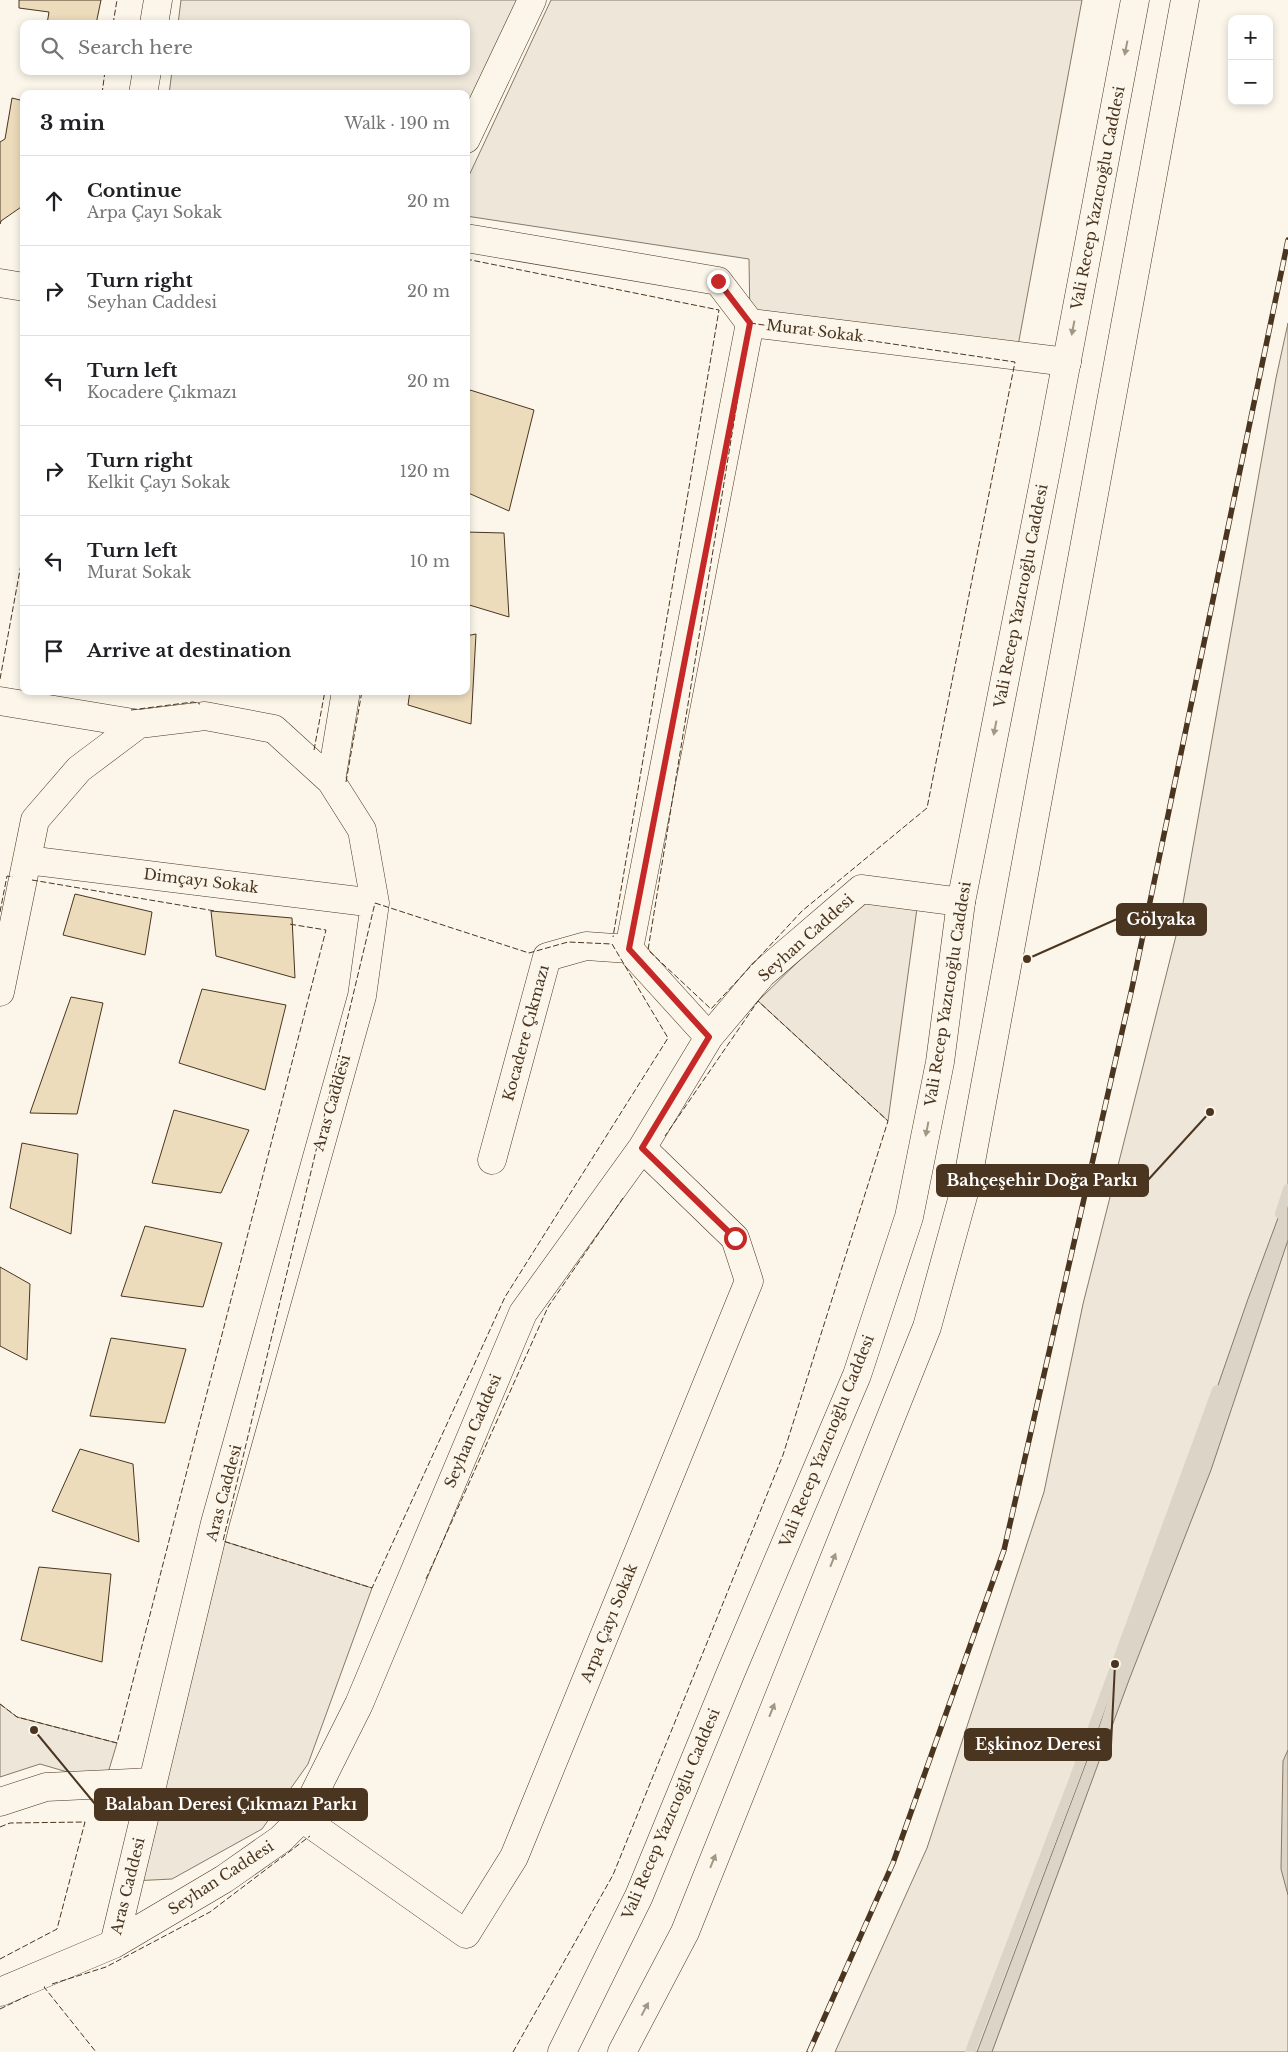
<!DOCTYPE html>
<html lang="en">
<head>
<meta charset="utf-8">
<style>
	:root { --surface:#fff; --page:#f6f6f6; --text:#202124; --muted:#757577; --line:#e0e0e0 }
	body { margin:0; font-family:"Libre Baskerville",serif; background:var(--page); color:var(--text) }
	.controls { position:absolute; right:15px; top:15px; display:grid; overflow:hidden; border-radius:10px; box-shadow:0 2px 8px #0003 }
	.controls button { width:45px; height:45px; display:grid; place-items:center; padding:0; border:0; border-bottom:1px solid var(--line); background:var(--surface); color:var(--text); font:25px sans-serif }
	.stop { position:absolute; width:15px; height:15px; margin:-11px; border:4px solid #c62828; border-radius:50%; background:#fff }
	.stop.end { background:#c62828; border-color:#fff; box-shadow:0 1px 5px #0008 }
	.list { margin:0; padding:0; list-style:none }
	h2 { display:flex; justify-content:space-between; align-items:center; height:65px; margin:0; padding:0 20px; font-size:21px }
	h2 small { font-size:16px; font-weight:400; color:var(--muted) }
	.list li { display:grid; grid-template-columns:32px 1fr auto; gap:15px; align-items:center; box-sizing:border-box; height:90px; padding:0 20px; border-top:1px solid var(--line) }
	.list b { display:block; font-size:19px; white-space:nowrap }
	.list p { margin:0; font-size:16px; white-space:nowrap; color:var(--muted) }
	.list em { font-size:16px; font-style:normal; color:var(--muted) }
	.icon { flex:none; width:28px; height:28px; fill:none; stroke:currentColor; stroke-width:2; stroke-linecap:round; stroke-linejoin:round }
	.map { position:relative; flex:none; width:1288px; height:2052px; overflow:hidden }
	.search { position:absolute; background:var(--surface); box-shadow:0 2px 8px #0003; left:20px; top:20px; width:450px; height:55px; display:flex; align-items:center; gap:12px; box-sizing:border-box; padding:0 18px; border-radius:10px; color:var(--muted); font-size:19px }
	.panel { position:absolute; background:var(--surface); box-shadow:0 2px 8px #0003; left:20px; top:90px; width:450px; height:605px; border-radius:10px }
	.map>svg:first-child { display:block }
</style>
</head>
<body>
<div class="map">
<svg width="1288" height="2052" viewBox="0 0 1288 2052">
	<rect width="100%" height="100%" fill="#fbf6e9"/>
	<path fill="#ede6d9" stroke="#887966" d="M181,0H518L466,113V94H169L172,71H466V24H178Z
		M551,0H1082L1015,362L750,323L749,259L466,216V182Z
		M1288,323V2052H835L927,1848L1044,1492L1083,1304L1180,920L1276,378Z
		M863,898L918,901L888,1121L758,1001Z
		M223,1541L372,1588L308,1764L262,1829L172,1879L132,1881Z
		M0,1704L17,1717L117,1743L105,1783L40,1764L0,1777Z"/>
	<path fill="#dcd4c6" stroke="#887966" d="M1288,1191V1240L1211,1470L1129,1680L992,2052H977L1095,1739L1124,1649L1168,1529L1248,1299Z
		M1288,1750V1895L1281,1869L1283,1761Z"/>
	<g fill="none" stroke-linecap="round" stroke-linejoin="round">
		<path stroke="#dcd4c6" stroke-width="10" d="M1280,1214L1288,1189
			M970,2052L1073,1782L1217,1390"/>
	</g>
	<path fill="#ecdcbc" stroke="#4a3520" d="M19,0H101L96,24H47L49,12L19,8Z
		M12,98L24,101V205L1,221L0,224V142L5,139Z
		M470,390L534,410L509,511L466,492V400Z
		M466,532L504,533L509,617L466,604Z
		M476,634L471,724L408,705L410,691H466V636Z
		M75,894L152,912L145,955L63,935Z
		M211,911L292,918L295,978L216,956Z
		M202,989L286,1005L265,1090L179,1063Z
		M71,997L103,1003L77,1114L30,1113Z
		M174,1110L249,1130L221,1193L152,1183Z
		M22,1143L78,1154L71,1234L10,1208Z
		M145,1226L222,1243L203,1307L121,1296Z
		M0,1267L30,1284L27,1360L0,1346Z
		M111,1338L186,1349L165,1423L90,1416Z
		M80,1449L133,1464L139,1542L52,1511Z
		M39,1567L111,1574L102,1662L21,1640Z"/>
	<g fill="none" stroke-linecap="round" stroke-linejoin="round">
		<defs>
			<path id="minor" d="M154,24L158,0
				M143,94L147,71
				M466,139L532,0
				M466,238L718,281L750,323L1067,362
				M0,283L24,287
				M0,701L139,724
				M331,781L346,691
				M27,860L375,903
				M629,949L750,323
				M0,992L35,820L79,769L139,724L205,716L274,729L331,781L362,830L375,903L362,996L215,1523L114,1944
				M492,1160L547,957L586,946L629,949L709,1037
				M0,1802L46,1787L153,1782
				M302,1818L466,1934L514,1857L749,1281L735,1238L642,1148
				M0,1992L114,1944L224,1879L281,1839L302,1818L359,1704L523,1313L642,1148L709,1037L762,974L861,889L961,902"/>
			<path id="major" d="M562,2052L639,1896L731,1672L857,1375L909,1217L940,1062L961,902L1046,471L1135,0
				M622,2052L685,1932L927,1327L968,1178L1185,0"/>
		</defs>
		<use href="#minor" stroke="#4a3520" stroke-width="29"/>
		<use href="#major" stroke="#4a3520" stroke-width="29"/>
		<use href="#minor" stroke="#fbf6e9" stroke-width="28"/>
		<use href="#major" stroke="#fbf6e9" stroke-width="28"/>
		<defs>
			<path id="rail" d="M809,2052L893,1863L1004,1550L1132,988L1288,240"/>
		</defs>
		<use href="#rail" stroke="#4a3520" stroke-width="5.5"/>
		<use href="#rail" stroke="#fbf6e9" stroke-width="4" stroke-dasharray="11" stroke-linecap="butt"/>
		<path stroke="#4a3520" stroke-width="1" stroke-dasharray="6 2.5" stroke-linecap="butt" d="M113,24L117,0
			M102,94L105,71
			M466,259L719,310L613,937
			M750,323L1015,362L927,808L802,911L711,1009L648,950Z
			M0,679L24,548
			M131,710L193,702L200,704
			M314,750L325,691
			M346,782L362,691
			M32,880L215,911
			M375,903L529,953L568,942L612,944L668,1038L505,1297L372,1588L223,1541Z
			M0,912L7,876L13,877
			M426,1579L548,1307L623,1198
			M0,1704L17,1717L117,1743L326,930L289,924
			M319,1818L332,1789
			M0,1827L10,1823L85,1822L57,1929L0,1959
			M52,1984L106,1967L210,1912L310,1836
			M45,1987H44L96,2052
			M0,2009L31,1994
			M513,2052L613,1875L783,1455L888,1121L758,1001L665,1136"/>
	</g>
	<defs><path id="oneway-solid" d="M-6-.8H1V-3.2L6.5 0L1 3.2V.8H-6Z" transform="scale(1.25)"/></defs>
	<g fill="#a29684">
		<use href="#oneway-solid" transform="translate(1126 48) rotate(101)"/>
		<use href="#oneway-solid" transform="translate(1073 328) rotate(101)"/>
		<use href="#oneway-solid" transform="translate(995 728) rotate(101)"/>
		<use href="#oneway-solid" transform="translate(927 1129) rotate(101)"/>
		<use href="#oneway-solid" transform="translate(833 1560) rotate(-68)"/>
		<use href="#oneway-solid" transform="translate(772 1710) rotate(-68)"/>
		<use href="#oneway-solid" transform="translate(713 1861) rotate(-68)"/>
		<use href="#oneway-solid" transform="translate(645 2009) rotate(-62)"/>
	</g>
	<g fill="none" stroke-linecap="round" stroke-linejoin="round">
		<path stroke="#c62828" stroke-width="6" d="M718,281L750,323L629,949L709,1037L642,1148L735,1238"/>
	</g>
	<g text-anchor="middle" stroke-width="4" stroke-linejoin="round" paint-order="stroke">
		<g font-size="15" fill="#4a3520" stroke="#fbf6e9">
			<text transform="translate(1098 198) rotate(-79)" y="5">Vali Recep Yazıcıoğlu Caddesi</text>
			<text transform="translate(815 331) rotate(7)" y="5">Murat Sokak</text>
			<text transform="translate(1021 596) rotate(-79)" y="5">Vali Recep Yazıcıoğlu Caddesi</text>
			<text transform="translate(201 881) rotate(7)" y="5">Dimçayı Sokak</text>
			<text transform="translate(806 938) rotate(-42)" y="5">Seyhan Caddesi</text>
			<text transform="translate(948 994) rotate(-81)" y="5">Vali Recep Yazıcıoğlu Caddesi</text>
			<text transform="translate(526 1033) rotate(-75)" y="5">Kocadere Çıkmazı</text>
			<text transform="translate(332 1103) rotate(-74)" y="5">Aras Caddesi</text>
			<text transform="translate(473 1431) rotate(-67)" y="5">Seyhan Caddesi</text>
			<text transform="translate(827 1441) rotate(-68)" y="5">Vali Recep Yazıcıoğlu Caddesi</text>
			<text transform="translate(224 1493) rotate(-75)" y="5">Aras Caddesi</text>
			<text transform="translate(609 1623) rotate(-68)" y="5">Arpa Çayı Sokak</text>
			<text transform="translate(671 1814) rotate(-67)" y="5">Vali Recep Yazıcıoğlu Caddesi</text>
			<text transform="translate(221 1878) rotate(-33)" y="5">Seyhan Caddesi</text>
			<text transform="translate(128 1886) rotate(-76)" y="5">Aras Caddesi</text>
		</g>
	</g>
	<path fill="none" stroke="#4a3520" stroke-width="2" d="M1027 959L1117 919M1210 1112L1148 1180M1115 1664L1111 1745M34 1730L95 1804"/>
	<g fill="#4a3520" stroke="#fbf6e9" stroke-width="2">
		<circle cx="1027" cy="959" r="5"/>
		<circle cx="1210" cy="1112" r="5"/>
		<circle cx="1115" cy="1664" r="5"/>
		<circle cx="34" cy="1730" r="5"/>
	</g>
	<g fill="#4a3520" stroke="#4a3520" stroke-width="2">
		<rect x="1117" y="904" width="89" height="31" rx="5"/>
		<rect x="937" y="1165" width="211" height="31" rx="5"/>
		<rect x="965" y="1729" width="146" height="31" rx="5"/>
		<rect x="95" y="1789" width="272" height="31" rx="5"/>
	</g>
	<g font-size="16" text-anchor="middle" font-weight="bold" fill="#fff">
		<text x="1161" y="925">Gölyaka</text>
		<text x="1042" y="1186">Bahçeşehir Doğa Parkı</text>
		<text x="1038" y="1750">Eşkinoz Deresi</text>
		<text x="231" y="1810">Balaban Deresi Çıkmazı Parkı</text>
	</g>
</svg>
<div class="controls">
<button>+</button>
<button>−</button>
</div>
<div class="stop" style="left:735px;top:1238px"></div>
<div class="stop end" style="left:718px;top:281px"></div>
<div class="search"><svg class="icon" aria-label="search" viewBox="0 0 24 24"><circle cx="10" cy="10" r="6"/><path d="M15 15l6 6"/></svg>Search here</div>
<section class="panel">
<h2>3 min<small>Walk · 190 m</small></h2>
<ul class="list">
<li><svg class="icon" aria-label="ahead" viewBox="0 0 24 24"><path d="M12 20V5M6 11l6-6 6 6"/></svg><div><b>Continue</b><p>Arpa Çayı Sokak</p></div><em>20 m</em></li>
<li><svg class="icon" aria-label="right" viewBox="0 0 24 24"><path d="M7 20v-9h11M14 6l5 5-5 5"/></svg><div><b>Turn right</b><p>Seyhan Caddesi</p></div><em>20 m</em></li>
<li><svg class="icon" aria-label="left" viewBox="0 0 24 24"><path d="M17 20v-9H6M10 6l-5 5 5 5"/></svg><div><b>Turn left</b><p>Kocadere Çıkmazı</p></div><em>20 m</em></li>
<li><svg class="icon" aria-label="right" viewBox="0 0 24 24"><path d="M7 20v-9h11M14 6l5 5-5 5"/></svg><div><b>Turn right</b><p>Kelkit Çayı Sokak</p></div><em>120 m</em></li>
<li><svg class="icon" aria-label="left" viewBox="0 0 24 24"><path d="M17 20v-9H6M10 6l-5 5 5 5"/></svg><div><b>Turn left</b><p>Murat Sokak</p></div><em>10 m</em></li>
<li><svg class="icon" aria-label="arrive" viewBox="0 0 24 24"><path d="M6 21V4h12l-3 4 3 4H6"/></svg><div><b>Arrive at destination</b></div></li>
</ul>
</section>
</div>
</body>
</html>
